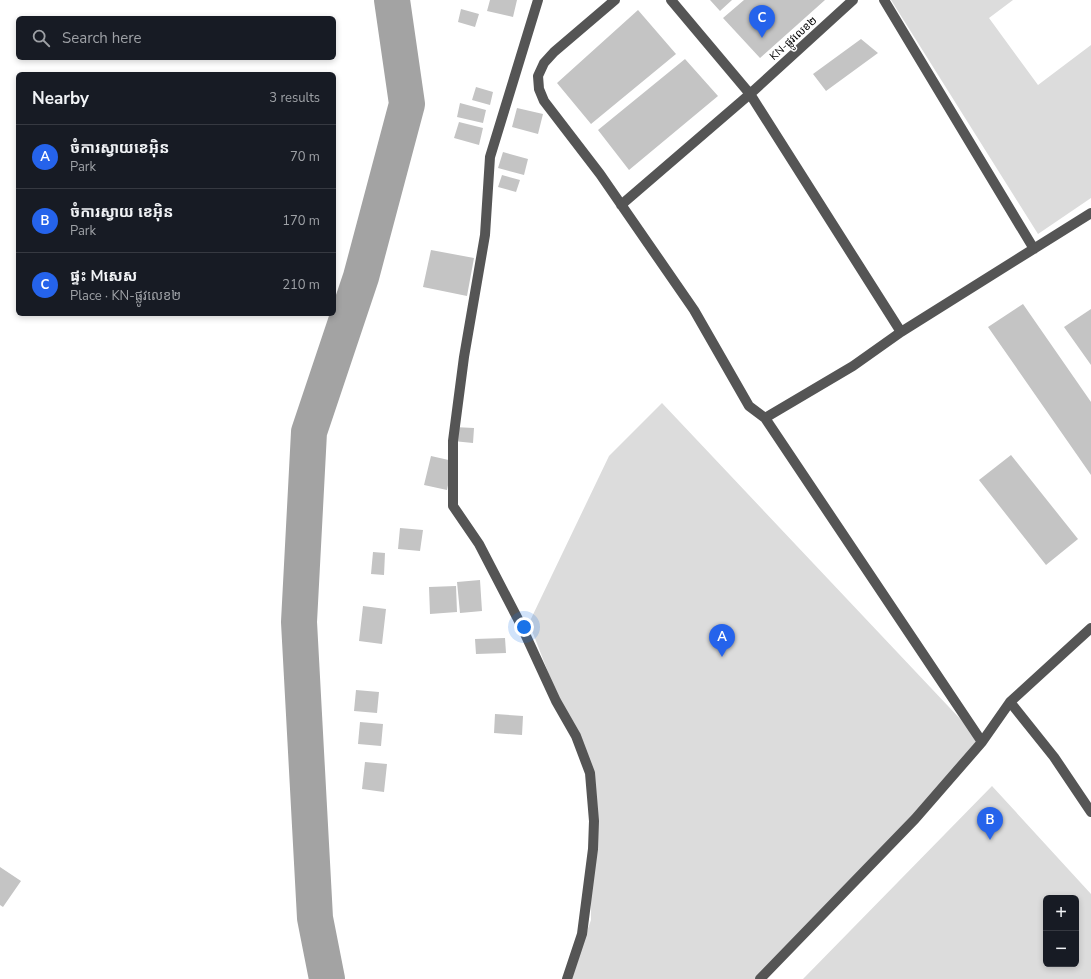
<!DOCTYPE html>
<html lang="en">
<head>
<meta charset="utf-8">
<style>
	:root { --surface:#171b24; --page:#20242c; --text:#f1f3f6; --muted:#9ea1a6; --line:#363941; --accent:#2563eb }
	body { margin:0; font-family:"Nunito Sans","Noto Sans Khmer",sans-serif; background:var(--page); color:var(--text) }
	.controls { position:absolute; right:12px; bottom:12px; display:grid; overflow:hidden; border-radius:6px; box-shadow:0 2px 6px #0003 }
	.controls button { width:36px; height:36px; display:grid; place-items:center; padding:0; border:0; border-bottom:1px solid var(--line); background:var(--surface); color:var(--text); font:20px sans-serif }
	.you { position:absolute; left:524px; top:627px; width:14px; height:14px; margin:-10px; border:3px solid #fff; border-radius:50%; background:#1a73e8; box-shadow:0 0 0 6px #1a73e833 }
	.badge { display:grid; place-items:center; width:26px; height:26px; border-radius:50%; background:var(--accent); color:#fff; font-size:13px; font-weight:700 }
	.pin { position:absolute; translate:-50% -33px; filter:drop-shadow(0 1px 2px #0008) }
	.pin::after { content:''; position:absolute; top:21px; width:14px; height:12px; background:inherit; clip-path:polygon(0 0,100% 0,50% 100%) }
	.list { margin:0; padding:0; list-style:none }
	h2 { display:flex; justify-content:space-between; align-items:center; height:52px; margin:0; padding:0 16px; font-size:17px }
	h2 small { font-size:13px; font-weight:400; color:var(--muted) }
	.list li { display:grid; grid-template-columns:26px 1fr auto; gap:12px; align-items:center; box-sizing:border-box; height:64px; padding:0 16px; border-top:1px solid var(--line) }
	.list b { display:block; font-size:15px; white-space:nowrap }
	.list p { margin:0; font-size:13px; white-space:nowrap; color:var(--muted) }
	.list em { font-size:13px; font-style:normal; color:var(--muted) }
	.icon { flex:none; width:22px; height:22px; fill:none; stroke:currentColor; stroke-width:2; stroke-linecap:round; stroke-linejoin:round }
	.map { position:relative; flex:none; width:1091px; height:979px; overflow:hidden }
	.search { position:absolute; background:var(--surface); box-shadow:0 2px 6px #0003; left:16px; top:16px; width:320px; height:44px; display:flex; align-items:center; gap:10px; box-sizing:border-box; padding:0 14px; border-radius:6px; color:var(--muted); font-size:15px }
	.panel { position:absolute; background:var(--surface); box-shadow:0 2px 6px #0003; left:16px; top:72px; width:320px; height:244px; border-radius:6px }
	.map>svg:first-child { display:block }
</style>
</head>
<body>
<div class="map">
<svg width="1091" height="979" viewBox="0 0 1091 979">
	<rect width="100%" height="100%" fill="#fff"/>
	<path fill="#dcdcdc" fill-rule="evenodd" d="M891,0H1013L989,18L1038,85L1091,45V198L1038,234Z
		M662,403L982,742L760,979H570L591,920L590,780L529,623L609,456Z
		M992,786L1091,894V979H803ZM1046,898H1076V964H1046Z"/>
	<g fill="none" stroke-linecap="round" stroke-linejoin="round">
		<path stroke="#a3a3a3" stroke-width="36" d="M327,979L315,918L299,622L309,432L361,277L407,104L392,0"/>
	</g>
	<path fill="#c4c4c4" d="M490,0H517L513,17L487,11Z
		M710,0H732L720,11Z
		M744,0H825L760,58L723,18Z
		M461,9L479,14L475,27L458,22Z
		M638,10L676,54L591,124L557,83Z
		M861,39L878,53L826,91L813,74Z
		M685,59L718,96L629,170L598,130Z
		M476,87L493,92L490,105L472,100Z
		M460,103L486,110L483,123L457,117Z
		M517,108L543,114L538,134L512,127Z
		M459,122L483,128L479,145L454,138Z
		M503,152L528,159L524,175L498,168Z
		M502,175L520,180L516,192L498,187Z
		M431,250L474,258L467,296L423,287Z
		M1023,304L1091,402V475L988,327Z
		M1091,309V365L1064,327Z
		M454,427L474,428L473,443L453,441Z
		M1011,455L1078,539L1046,565L979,480Z
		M431,456L453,461L447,490L424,485Z
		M400,528L423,530L420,551L398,549Z
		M373,552L385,553L384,575L371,574Z
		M480,580L482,611L460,613L457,582Z
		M456,586L457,612L430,614L429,587Z
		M363,606L386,609L382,644L359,641Z
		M505,638L506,653L476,654L475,639Z
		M356,690L379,692L377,713L354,711Z
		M495,714L523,716L522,735L494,733Z
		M360,722L383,724L381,746L358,744Z
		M365,762L387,764L384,792L362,789Z
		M0,867L21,881L3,907L0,905Z"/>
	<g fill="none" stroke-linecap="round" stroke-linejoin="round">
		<path stroke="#555" stroke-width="10" d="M538,0L490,157L485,235L464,357L453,441V506L479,544L520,623L556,701L576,736L590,773L594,821L593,849L582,934L567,979
			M615,0L554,52L544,63L538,76L539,89L544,101L600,174L694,310L749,406L765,418L853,366L901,332L1091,213
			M671,0L750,94L901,332
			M884,0L1034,249
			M621,205L750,94L853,0
			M765,418L982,742
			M1010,702L1054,757L1091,812
			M760,979L915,819L982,742L1010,702L1091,628"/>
	</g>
	<g text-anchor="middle" stroke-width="3" stroke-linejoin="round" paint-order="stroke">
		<g font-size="11" fill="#000" stroke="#fff">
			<text transform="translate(793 38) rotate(-42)" y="4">KN-ផ្លូវលេខ២</text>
		</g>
	</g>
</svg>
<div class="controls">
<button>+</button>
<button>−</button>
</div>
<div class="you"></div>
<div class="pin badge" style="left:722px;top:657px">A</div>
<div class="pin badge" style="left:990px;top:840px">B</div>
<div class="pin badge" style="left:762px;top:38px">C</div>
<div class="search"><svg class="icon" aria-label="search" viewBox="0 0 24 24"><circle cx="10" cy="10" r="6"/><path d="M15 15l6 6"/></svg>Search here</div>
<section class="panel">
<h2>Nearby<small>3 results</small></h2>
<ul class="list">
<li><span class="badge">A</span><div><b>ចំការស្វាយខេអ៊ិន</b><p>Park</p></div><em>70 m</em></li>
<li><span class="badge">B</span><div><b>ចំការស្វាយ ខេអ៊ិន</b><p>Park</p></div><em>170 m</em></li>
<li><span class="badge">C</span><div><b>ផ្ទះ Mសេស</b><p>Place · KN-ផ្លូវលេខ២</p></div><em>210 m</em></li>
</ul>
</section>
</div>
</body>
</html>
